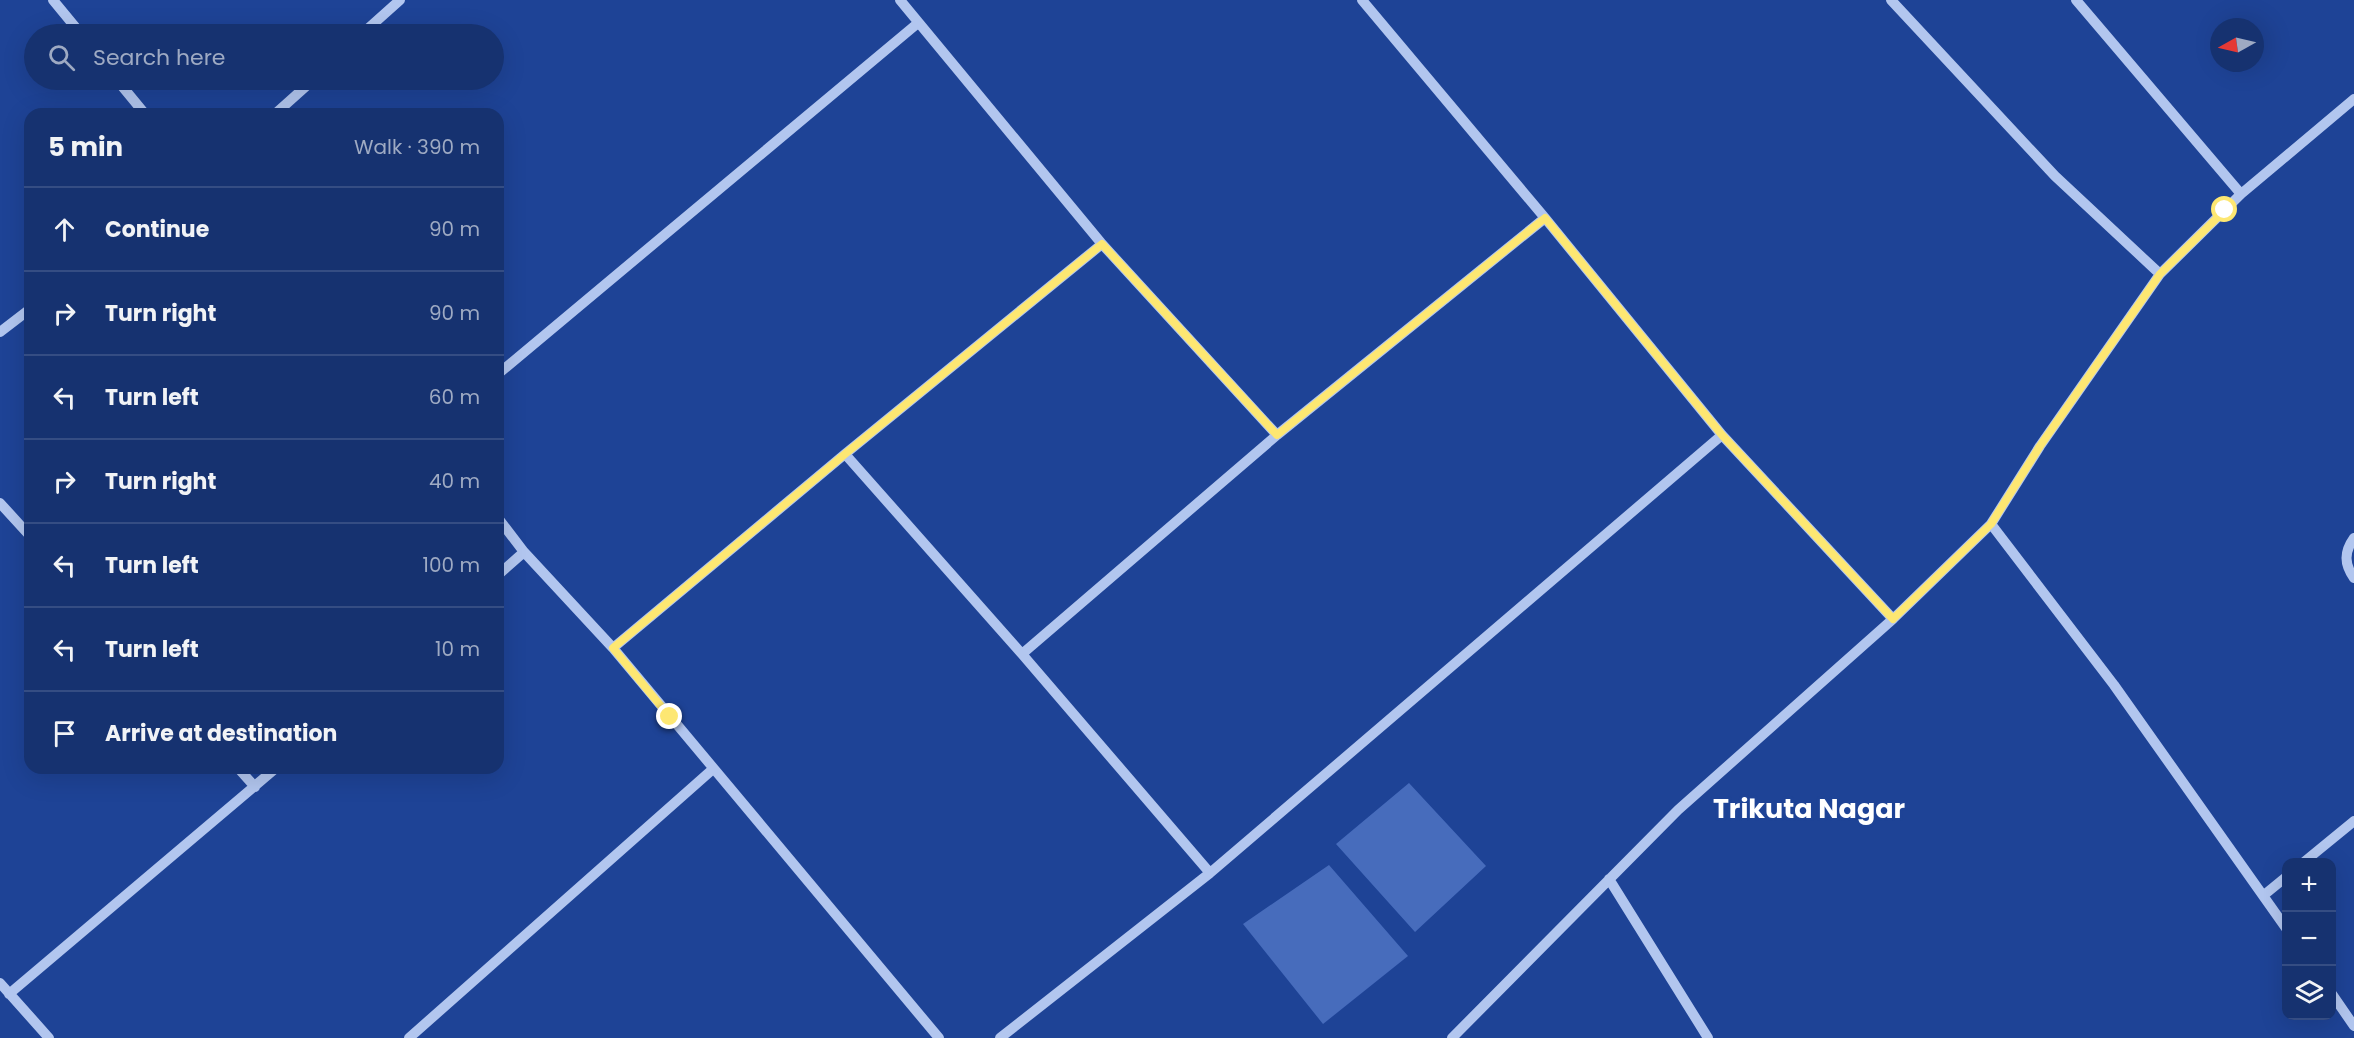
<!DOCTYPE html>
<html lang="en">
<head>
<meta charset="utf-8">
<style>
	:root { --surface:#163270; --page:#233e78; --text:#f1f3f6; --muted:#9eaac3; --line:#354d83 }
	body { margin:0; font-family:Poppins,sans-serif; background:var(--page); color:var(--text) }
	.controls { position:absolute; right:18px; bottom:18px; display:grid; overflow:hidden; border-radius:12px; box-shadow:0 6px 24px #0002 }
	.controls button { width:54px; height:54px; display:grid; place-items:center; padding:0; border:0; border-bottom:2px solid var(--line); background:var(--surface); color:var(--text); font:30px sans-serif }
	.compass { position:absolute; left:2210px; top:18px; width:54px; height:54px; border-radius:50%; background:var(--surface); box-shadow:0 6px 24px #0002; rotate:262deg }
	.stop { position:absolute; width:18px; height:18px; margin:-14px; border:4px solid #fde772; border-radius:50%; background:#fff }
	.stop.end { background:#fde772; border-color:#fff; box-shadow:0 2px 6px #0008 }
	.list { margin:0; padding:0; list-style:none }
	h2 { display:flex; justify-content:space-between; align-items:center; height:78px; margin:0; padding:0 24px; font-size:26px }
	h2 small { font-size:20px; font-weight:400; color:var(--muted) }
	.list li { display:grid; grid-template-columns:39px 1fr auto; gap:18px; align-items:center; box-sizing:border-box; height:84px; padding:0 24px; border-top:2px solid var(--line) }
	.list b { display:block; font-size:22px; white-space:nowrap }
	.list em { font-size:20px; font-style:normal; color:var(--muted) }
	.icon { flex:none; width:33px; height:33px; fill:none; stroke:currentColor; stroke-width:2; stroke-linecap:round; stroke-linejoin:round }
	.map { position:relative; flex:none; width:2354px; height:1038px; overflow:hidden }
	.search { position:absolute; background:var(--surface); box-shadow:0 6px 24px #0002; left:24px; top:24px; width:480px; height:66px; display:flex; align-items:center; gap:15px; box-sizing:border-box; padding:0 21px; border-radius:33px; color:var(--muted); font-size:22px }
	.panel { position:absolute; background:var(--surface); box-shadow:0 6px 24px #0002; left:24px; top:108px; width:480px; height:666px; border-radius:18px }
	.map>svg:first-child { display:block }
</style>
</head>
<body>
<div class="map">
<svg width="2354" height="1038" viewBox="0 0 2354 1038">
	<rect width="100%" height="100%" fill="#1e4396"/>
	<path fill="#476cbc" d="M1409,783L1486,866L1415,932L1336,844Z
		M1329,865L1408,956L1323,1024L1243,924Z"/>
	<g fill="none" stroke-linecap="round" stroke-linejoin="round">
		<path stroke="#b2c6ef" stroke-width="10" d="M53,0L81,34
			M900,0L1102,244L1277,435
			M1362,0L1545,218L1722,435L1893,619
			M1891,0L2055,176L2160,274
			M2076,0L2241,194
			M362,34L400,0
			M117,80L145,114
			M275,114L313,80
			M0,332L30,309
			M498,374L918,23
			M845,454L1022,654L1210,873
			M0,503L30,536
			M498,518L524,552L613,648L939,1038
			M1991,524L2114,685L2286,928
			M2354,538C2344,552 2344,564 2354,578
			M498,575L524,552
			M613,648L845,454L1102,244
			M1022,654L1277,435L1545,218
			M238,768L255,787
			M2304,862L2354,821
			M1609,879L1708,1038
			M2264,895L2286,877
			M0,983L49,1038
			M9,994L276,768
			M2332,994L2354,1026
			M409,1038L713,769
			M1000,1038L1210,873L1722,435
			M1452,1038L1678,810L1893,619L1991,524L2040,446L2160,274L2241,194L2354,99"/>
	</g>
	<g fill="none" stroke-linecap="round" stroke-linejoin="round">
		<path stroke="#fde772" stroke-width="8" d="M670,717L613,648L845,454L1102,244L1277,435L1545,218L1722,435L1893,619L1991,524L2040,446L2160,274L2225,210"/>
	</g>
	<g text-anchor="middle" stroke-width="6" stroke-linejoin="round" paint-order="stroke">
		<g font-size="27" font-weight="bold" fill="#fff" stroke="#1e4396">
			<text x="1809" y="818">Trikuta Nagar</text>
		</g>
	</g>
</svg>
<div class="controls">
<button>+</button>
<button>−</button>
<button><svg class="icon" aria-label="layers" viewBox="0 0 24 24"><path d="M12 4l9 5-9 5-9-5zM3 14l9 5 9-5"/></svg></button>
</div>
<svg class="compass" viewBox="-18 -18 36 36"><path d="M0-13l5 13h-10z" fill="#e53935"/><path d="M0 13l5-13h-10z" fill="#9eaac3"/></svg>
<div class="stop" style="left:2225px;top:210px"></div>
<div class="stop end" style="left:670px;top:717px"></div>
<div class="search"><svg class="icon" aria-label="search" viewBox="0 0 24 24"><circle cx="10" cy="10" r="6"/><path d="M15 15l6 6"/></svg>Search here</div>
<section class="panel">
<h2>5 min<small>Walk · 390 m</small></h2>
<ul class="list">
<li><svg class="icon" aria-label="ahead" viewBox="0 0 24 24"><path d="M12 20V5M6 11l6-6 6 6"/></svg><div><b>Continue</b></div><em>90 m</em></li>
<li><svg class="icon" aria-label="right" viewBox="0 0 24 24"><path d="M7 20v-9h11M14 6l5 5-5 5"/></svg><div><b>Turn right</b></div><em>90 m</em></li>
<li><svg class="icon" aria-label="left" viewBox="0 0 24 24"><path d="M17 20v-9H6M10 6l-5 5 5 5"/></svg><div><b>Turn left</b></div><em>60 m</em></li>
<li><svg class="icon" aria-label="right" viewBox="0 0 24 24"><path d="M7 20v-9h11M14 6l5 5-5 5"/></svg><div><b>Turn right</b></div><em>40 m</em></li>
<li><svg class="icon" aria-label="left" viewBox="0 0 24 24"><path d="M17 20v-9H6M10 6l-5 5 5 5"/></svg><div><b>Turn left</b></div><em>100 m</em></li>
<li><svg class="icon" aria-label="left" viewBox="0 0 24 24"><path d="M17 20v-9H6M10 6l-5 5 5 5"/></svg><div><b>Turn left</b></div><em>10 m</em></li>
<li><svg class="icon" aria-label="arrive" viewBox="0 0 24 24"><path d="M6 21V4h12l-3 4 3 4H6"/></svg><div><b>Arrive at destination</b></div></li>
</ul>
</section>
</div>
</body>
</html>
